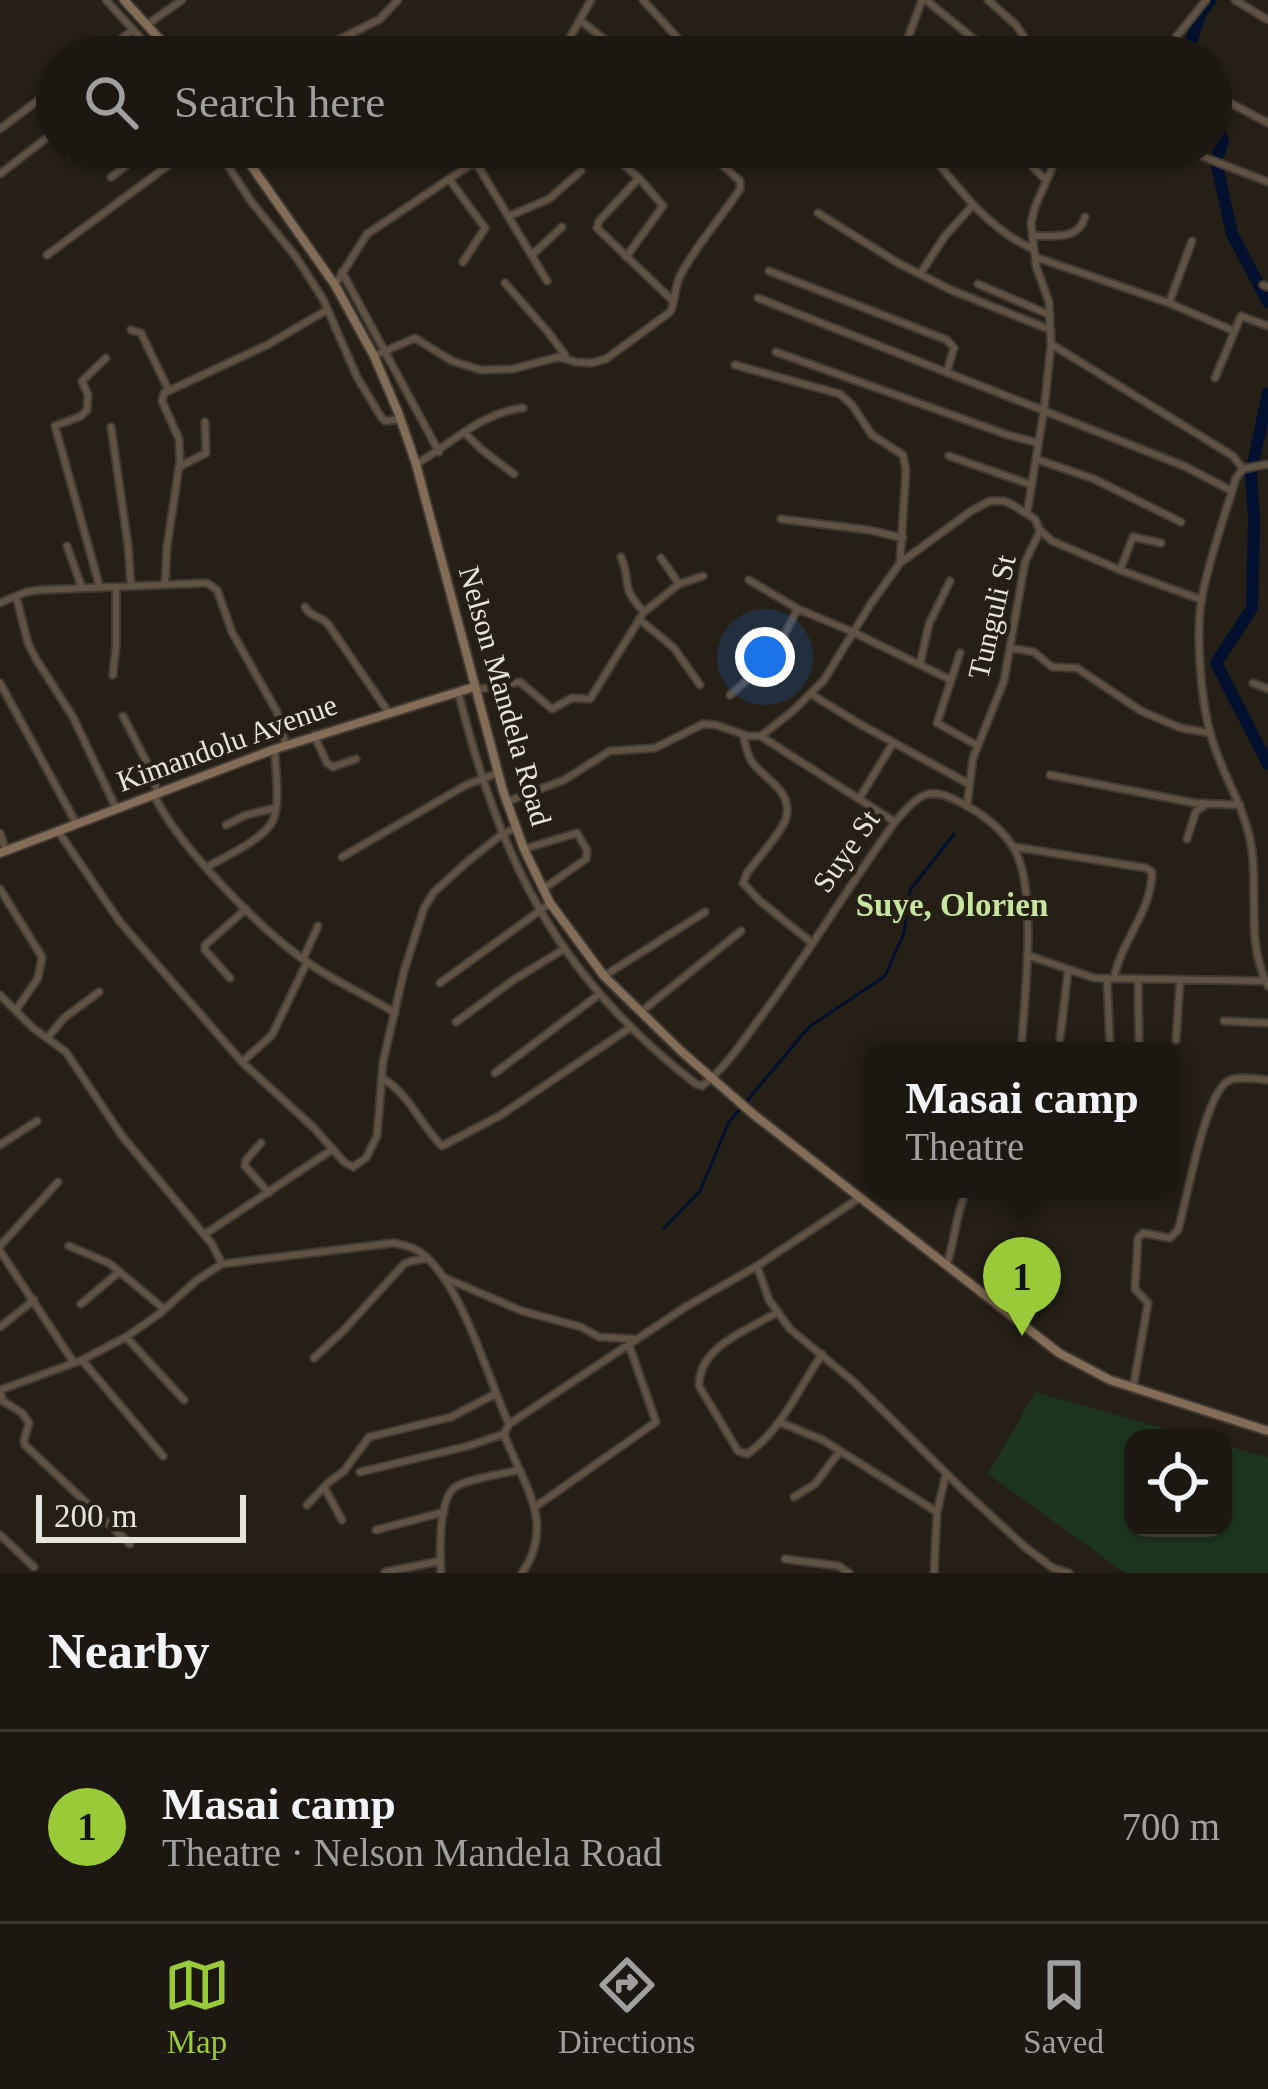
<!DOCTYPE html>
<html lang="en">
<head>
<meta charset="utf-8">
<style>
	:root { --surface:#1c1710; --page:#29241e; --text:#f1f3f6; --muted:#a09f9f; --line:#3a3630; --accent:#98cb37 }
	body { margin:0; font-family:Georgia,serif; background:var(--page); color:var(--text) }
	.controls { position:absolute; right:36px; bottom:36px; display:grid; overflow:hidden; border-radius:24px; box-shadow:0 3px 9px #0004 }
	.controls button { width:108px; height:108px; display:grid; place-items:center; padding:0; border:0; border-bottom:3px solid var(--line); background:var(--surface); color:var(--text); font:60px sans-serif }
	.scale { position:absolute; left:36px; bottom:30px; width:210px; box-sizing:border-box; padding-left:12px; border:6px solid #e7e3dd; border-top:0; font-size:33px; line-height:42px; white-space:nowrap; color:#e7e3dd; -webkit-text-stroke:9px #251f16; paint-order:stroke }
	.you { position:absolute; left:765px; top:657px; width:42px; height:42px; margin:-30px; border:9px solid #fff; border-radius:50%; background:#1a73e8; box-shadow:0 0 0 18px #1a73e833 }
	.badge { display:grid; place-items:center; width:78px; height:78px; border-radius:50%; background:var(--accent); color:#111; font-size:39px; font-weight:700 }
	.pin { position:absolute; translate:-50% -99px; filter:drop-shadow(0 3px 6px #0008) }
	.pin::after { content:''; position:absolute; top:63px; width:42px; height:36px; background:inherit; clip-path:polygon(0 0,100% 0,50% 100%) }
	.popup { position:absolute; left:863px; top:1042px; width:318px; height:156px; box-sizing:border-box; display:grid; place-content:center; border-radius:24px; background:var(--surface); filter:drop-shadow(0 3px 9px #0005); font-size:39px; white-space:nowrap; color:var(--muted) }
	.popup b { font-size:45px; color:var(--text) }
	.popup::after { content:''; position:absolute; left:50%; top:100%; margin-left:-24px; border:24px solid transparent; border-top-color:var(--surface) }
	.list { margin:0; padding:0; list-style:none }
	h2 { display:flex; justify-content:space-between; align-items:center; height:156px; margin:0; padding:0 48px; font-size:51px }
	h2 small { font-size:39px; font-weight:400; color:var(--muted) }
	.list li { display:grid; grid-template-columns:78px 1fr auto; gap:36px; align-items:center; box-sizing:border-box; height:192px; padding:0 48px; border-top:3px solid var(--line) }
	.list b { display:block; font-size:45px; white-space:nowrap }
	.list p { margin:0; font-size:39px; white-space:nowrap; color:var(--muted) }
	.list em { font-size:39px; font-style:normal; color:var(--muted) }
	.icon { flex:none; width:66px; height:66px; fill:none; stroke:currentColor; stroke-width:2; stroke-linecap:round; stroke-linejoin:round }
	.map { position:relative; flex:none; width:1268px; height:1573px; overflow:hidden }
	.search { position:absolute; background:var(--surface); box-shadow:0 3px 9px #0004; left:36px; right:36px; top:36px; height:132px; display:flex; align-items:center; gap:30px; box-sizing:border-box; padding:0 42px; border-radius:66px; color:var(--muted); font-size:45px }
	.sheet { height:348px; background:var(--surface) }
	nav { display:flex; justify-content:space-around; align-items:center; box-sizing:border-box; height:168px; border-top:3px solid var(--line); background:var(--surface); font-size:33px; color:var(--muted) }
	nav a { display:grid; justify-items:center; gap:6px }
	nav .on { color:var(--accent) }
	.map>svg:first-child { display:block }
</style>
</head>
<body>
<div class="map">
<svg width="1268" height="1573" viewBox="0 0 1268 1573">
	<rect width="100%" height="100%" fill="#251f16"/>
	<path fill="#1d351d" d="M1035,1392L1198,1438H1133V1528H1223V1445L1268,1457V1573H1125L988,1474Z"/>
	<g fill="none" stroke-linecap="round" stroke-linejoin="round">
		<path stroke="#01102f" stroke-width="3" d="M664,1228L700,1191L729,1122L809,1027L885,976L904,933L910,890L954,834"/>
		<path stroke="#01102f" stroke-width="12" d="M1186,57L1201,12L1211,0
			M1211,114L1223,141L1216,161L1232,234L1268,302
			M1268,393L1251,474L1254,519L1252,608L1216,663L1268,764"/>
		<defs>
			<path id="street" d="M106,0L158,57
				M643,0L695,57
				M926,0L996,57
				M988,0L1016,25L1028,43
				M1235,0L1268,20
				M581,21L627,57
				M148,24L182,0
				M568,44L587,57
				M1067,53L1070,57
				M97,57L133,30
				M304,57L380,19L398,0
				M559,57L591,0
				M901,57L922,0
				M1154,57L1172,42L1206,0
				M1221,78L1217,96L1268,123
				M0,129L57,86
				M216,147L250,200L296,257L323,299L357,377L381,417L385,421L401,419
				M603,147L639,178L663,206L626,257
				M773,147L779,149L785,147
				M925,147C957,186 986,228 1033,249
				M1012,147L1046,180
				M1178,147L1268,182
				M71,156L84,147
				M475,161L547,281
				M0,174L57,130
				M111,177L151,147
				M639,178L599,221L597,228L672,300
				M449,179L485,228L463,262
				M818,213L898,263L951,290L1051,330
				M509,216L549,199L581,171
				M1032,236C1054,235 1078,241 1085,217
				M47,255L193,147
				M532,255L562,227
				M1035,257L1169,303L1234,331
				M769,271L947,340L954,348L947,371
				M342,272L439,452
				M920,274L945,236L972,206
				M505,283L548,332L565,355
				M978,284L1050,315
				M335,285L367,234L497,147
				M1263,285L1268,287
				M758,298L1184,466L1232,491
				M1169,303L1192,241
				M131,330L141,333L168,389
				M1051,344L1233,456L1243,469
				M776,352L1008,435L1038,443
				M374,356L415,338L452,361L481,370L513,369L558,357L576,362L591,363L606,359L670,312C676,300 674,289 680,276C696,245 721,218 740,189V181L702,147
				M735,365L840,394L852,405L872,435L903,455L906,470L900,563
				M1215,378L1241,316L1268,326
				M111,427L128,545L131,585
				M464,432L481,449L514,474
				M949,456L1032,485
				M1036,459L1094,479L1181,522
				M416,464C450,445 482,412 523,408
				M1268,464L1243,469L1236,478C1224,519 1208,561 1201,602C1196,638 1201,704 1212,739C1223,777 1247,810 1252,851C1258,897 1246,943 1268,986
				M180,465L179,439L162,401L164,393L267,345L327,310
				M1027,513L1044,410L1051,344L1049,302L1036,266L1031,223L1035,207L1061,147
				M781,519L869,530L903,538
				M1041,531L1052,541L1120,570L1202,600
				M67,546L82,588
				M621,557C633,585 618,584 644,612
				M661,558L679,584
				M1120,570L1133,537L1161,543
				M749,580L798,609L853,632L949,679
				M165,584L167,547L179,467L206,453L205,422
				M100,588L55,426L81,416L87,410L88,395L82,381L106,358
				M16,596L28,643L36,659L73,717L116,808
				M0,603L26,592L39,590L207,583L217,590L232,632L277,712L286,746
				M305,607C311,618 320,615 328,624L389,713
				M639,619L674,648L700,685
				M1010,648L1034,652L1052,667L1077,668L1141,711L1181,728L1210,733
				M960,653L937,723L978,746
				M920,664L929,624L950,581
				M113,675L116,645V587
				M0,683L76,823
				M1253,683L1268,689
				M474,690L520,682L552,709L572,698L590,699L644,612L679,584L703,576
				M458,691C500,860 556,976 696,1084L702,1086C724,1069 741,1044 757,1022C806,958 847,888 895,822C920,793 929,784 965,805C984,815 1001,828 1013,847C1039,887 1024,1003 1021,1051
				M811,694L858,723L969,784
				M730,695L773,657L797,610
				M123,716L147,763L158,793
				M314,735L327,763L333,767L356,759
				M743,735C745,743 747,755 752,762C765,780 793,790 786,818C784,829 755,862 747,873L743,883L760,901L812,943
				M762,737L895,822
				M1050,775L1195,803L1240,805
				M154,795C178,846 265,935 313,966C338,983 368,996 395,1013
				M859,799L893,743
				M506,802L564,780L610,751L655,748L703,724L716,725L748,736H761L794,710L824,680L870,605L900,563L971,511L990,501H1004L1013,505L1035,519L1040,531L1025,562L1004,681L973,758L967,806
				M226,825L246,815L275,808
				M58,831L120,922L242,1062L313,1127L344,1162L353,1167L366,1158L377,1136L383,1062L404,971L424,908L434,892L467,862L501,835L515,828
				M0,833L6,851
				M1187,839L1196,811L1204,806
				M1015,847L1146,868L1152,872C1152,911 1121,941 1114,978
				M524,849L577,833L587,850L586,859L543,889
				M342,857L466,785L498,773
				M207,867C224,857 265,839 273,820C281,801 275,770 275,750
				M0,889L42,957L38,978L16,1010
				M1027,955L1094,978L1265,981
				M303,959L318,926
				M604,976L705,912
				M230,978L205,950V945L246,909
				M1107,978L1110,1046
				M1138,979L1139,1045
				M440,983L549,904
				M0,995L33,1028L66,1052L122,1136L212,1244L222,1264
				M642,1011L741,931
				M1224,1021L1268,1023
				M456,1022L515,979L564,949
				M48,1037L64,1018L99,992
				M1060,1039L1068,971
				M1176,1040L1180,981
				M242,1062L272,1035L307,962
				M495,1073L597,996
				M383,1079C409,1093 421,1126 442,1146L501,1115L631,1027
				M261,1143L246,1160L245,1166L269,1193
				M0,1145L37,1121
				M984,1189L1003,1194L1013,1189
				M205,1234L333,1149
				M0,1246L58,1182
				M69,1246L109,1263L164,1309
				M0,1251L74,1363
				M947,1264C955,1240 956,1212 967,1189
				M757,1266L769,1300L790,1329L854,1382L963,1490L1025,1547L1053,1568L1069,1573
				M443,1277L522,1311L581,1327L599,1337L634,1339
				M81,1304L119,1272
				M776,1313C746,1331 699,1346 699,1386L738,1451L747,1454C780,1432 800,1387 822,1354
				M0,1327L34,1300
				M126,1337L184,1400
				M314,1358L343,1331L404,1264L411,1261L425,1259
				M82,1360L163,1456
				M1133,1388L1148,1303L1135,1289L1138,1238L1143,1233L1170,1238L1178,1230C1187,1201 1205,1089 1230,1080C1241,1076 1257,1079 1268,1080
				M0,1390L82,1360L126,1337L159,1314L197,1280L222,1264L393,1243C403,1245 411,1246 420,1252C462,1282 487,1377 509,1424
				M0,1390L3,1401L22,1413L29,1423L24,1440L25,1445L130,1544
				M779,1422L823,1440L937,1512
				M360,1472L468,1446L504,1434
				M324,1487L342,1520
				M794,1497L815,1484L840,1451
				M307,1505L329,1482L344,1471L369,1437L451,1417L495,1394
				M535,1507L656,1422L629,1345
				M376,1530L444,1512
				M0,1535L34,1567
				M785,1559L839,1566L849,1573
				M385,1572L440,1561
				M441,1573C440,1553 438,1502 454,1488C465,1479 504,1474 519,1470
				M522,1573C557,1523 522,1483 504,1434L509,1424L687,1306L757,1266L861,1197
				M934,1573L937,1512L946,1474"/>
			<path id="secondary" d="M124,0L176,57
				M238,147L335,285L374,356L398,412L416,464L503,791L524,849L550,903L604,976L681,1051L753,1114L1059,1353L1110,1380L1268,1431
				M0,853L275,749L474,687"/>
		</defs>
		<use href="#street" stroke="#403a32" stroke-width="10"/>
		<use href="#secondary" stroke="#403a32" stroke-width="12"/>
		<use href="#street" stroke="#605243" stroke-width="6"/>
		<use href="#secondary" stroke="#846d56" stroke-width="8"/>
	</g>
	<g text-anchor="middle" stroke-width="9" stroke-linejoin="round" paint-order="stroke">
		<g font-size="30" fill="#e7e3dd" stroke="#251f16">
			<text transform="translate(992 617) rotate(-77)" y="10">Tunguli St</text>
			<text transform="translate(505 696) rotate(74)" y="10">Nelson Mandela Road</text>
			<text transform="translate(227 743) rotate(-20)" y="10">Kimandolu Avenue</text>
			<text transform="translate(846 851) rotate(-55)" y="10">Suye St</text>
		</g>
		<g font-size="33" font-weight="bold" fill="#c6e59d" stroke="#251f16">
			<text x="952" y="916">Suye, Olorien</text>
		</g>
	</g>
</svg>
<div class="controls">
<button><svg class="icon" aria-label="locate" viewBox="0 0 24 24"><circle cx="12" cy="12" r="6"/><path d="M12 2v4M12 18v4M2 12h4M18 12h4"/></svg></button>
</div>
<div class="scale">200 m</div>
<div class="you"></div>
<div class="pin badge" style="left:1022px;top:1336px">1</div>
<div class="popup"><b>Masai camp</b>Theatre</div>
<div class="search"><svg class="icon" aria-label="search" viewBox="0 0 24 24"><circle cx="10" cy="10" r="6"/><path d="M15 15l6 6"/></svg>Search here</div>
</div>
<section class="sheet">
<h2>Nearby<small></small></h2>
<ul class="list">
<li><span class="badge">1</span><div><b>Masai camp</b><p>Theatre · Nelson Mandela Road</p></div><em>700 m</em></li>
</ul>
</section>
<nav>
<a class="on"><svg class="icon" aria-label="map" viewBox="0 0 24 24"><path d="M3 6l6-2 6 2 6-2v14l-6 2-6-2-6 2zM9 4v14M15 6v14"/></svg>Map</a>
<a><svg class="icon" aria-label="directions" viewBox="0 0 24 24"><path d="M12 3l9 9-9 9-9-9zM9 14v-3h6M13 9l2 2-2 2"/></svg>Directions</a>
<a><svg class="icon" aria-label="saved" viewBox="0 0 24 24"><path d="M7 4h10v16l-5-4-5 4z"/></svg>Saved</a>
</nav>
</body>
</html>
